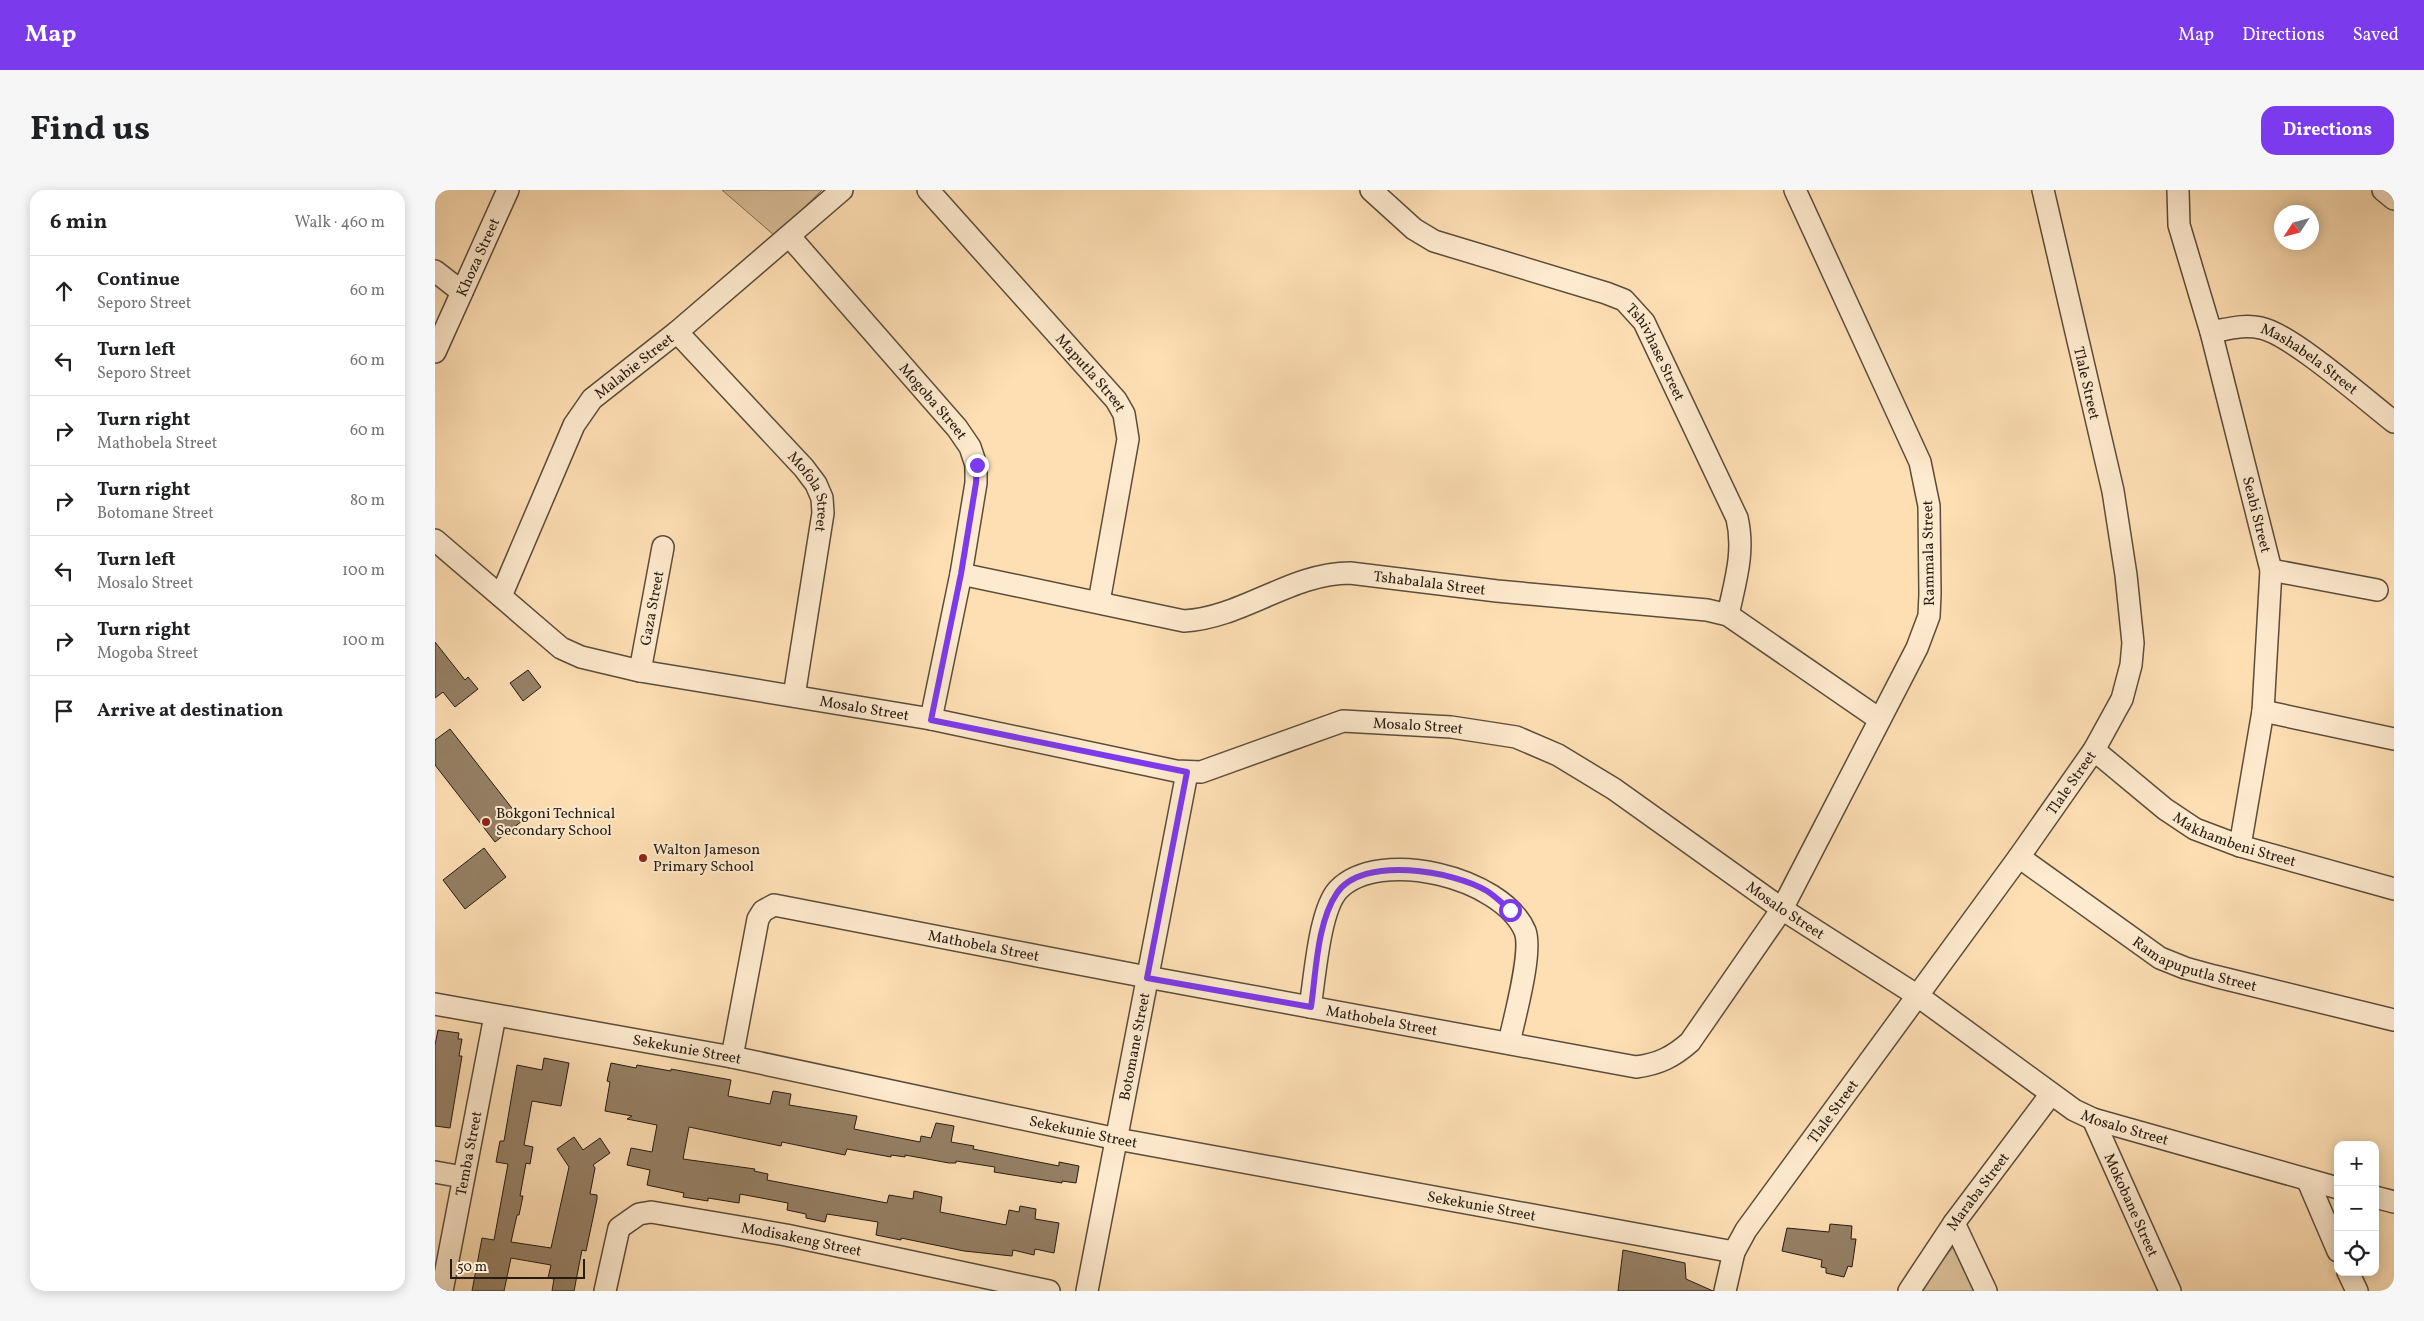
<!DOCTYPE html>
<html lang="en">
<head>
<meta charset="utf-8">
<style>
	:root { --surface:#fff; --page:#f6f6f6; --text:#202124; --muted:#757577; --line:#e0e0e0; --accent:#7c3aed }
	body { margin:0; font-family:Vollkorn,serif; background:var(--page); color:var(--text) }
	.controls { position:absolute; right:15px; bottom:15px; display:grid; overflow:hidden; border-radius:10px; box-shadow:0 2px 12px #0003 }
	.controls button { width:45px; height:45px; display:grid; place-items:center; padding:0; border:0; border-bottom:1px solid var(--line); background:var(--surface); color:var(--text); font:25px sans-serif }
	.compass { position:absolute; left:1839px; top:15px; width:45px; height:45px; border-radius:50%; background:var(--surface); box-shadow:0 2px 12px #0003; rotate:234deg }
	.scale { position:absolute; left:15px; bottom:12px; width:135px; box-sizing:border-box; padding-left:5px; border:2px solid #261c12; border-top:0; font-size:14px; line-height:18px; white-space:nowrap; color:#261c12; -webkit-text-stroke:4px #feeace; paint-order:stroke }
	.stop { position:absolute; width:15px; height:15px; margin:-11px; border:4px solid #7c3aed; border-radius:50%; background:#fff }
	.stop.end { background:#7c3aed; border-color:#fff; box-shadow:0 1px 5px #0008 }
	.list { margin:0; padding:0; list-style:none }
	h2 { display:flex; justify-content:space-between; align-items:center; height:65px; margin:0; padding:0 20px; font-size:21px }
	h2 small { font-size:16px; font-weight:400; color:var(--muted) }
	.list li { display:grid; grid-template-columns:32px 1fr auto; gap:15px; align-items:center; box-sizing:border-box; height:70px; padding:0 20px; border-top:1px solid var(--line) }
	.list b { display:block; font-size:19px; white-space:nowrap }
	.list p { margin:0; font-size:16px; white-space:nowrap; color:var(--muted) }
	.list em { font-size:16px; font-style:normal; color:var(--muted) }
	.icon { flex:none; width:28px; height:28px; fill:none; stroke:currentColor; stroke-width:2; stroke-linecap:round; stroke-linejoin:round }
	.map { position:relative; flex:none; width:1959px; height:1101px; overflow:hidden; border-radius:15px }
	header { display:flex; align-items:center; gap:30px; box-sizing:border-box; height:70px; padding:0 25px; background:var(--accent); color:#fff }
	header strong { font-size:24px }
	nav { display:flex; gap:28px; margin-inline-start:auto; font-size:18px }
	.intro { display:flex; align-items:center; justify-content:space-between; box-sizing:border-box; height:120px; padding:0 30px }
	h1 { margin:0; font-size:35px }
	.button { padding:12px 22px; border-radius:15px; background:var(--accent); color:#fff; font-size:18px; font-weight:700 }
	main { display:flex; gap:30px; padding:0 30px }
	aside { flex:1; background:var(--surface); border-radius:15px; box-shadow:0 2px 12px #0003 }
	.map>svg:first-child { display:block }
</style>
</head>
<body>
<header>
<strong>Map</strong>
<nav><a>Map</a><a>Directions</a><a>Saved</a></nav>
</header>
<div class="intro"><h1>Find us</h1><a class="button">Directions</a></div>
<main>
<aside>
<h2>6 min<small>Walk · 460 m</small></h2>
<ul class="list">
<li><svg class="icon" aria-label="ahead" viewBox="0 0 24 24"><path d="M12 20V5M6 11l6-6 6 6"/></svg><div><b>Continue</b><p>Seporo Street</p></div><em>60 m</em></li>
<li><svg class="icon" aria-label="left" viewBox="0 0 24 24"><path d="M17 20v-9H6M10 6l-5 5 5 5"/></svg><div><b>Turn left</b><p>Seporo Street</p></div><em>60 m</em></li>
<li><svg class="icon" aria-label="right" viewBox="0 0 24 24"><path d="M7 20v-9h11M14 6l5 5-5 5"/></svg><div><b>Turn right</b><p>Mathobela Street</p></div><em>60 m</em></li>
<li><svg class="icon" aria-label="right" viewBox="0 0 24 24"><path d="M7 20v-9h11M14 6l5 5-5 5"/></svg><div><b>Turn right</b><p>Botomane Street</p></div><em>80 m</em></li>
<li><svg class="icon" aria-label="left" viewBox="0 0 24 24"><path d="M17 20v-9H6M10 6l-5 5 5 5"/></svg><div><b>Turn left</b><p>Mosalo Street</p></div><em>100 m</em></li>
<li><svg class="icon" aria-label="right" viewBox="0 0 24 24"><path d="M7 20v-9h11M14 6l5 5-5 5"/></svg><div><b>Turn right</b><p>Mogoba Street</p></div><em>100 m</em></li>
<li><svg class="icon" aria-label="arrive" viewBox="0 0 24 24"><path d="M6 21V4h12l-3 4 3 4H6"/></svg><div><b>Arrive at destination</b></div></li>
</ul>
</aside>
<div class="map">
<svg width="1959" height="1101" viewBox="0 0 1959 1101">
	<rect width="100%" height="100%" fill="#fedfb4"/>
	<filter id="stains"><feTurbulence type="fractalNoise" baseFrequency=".004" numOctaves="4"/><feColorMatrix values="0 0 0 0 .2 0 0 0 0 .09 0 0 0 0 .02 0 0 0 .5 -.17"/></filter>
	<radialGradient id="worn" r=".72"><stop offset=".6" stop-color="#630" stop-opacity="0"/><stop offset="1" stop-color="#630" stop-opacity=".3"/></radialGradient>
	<path fill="#d9be98" stroke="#806d55" d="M287,0H387L340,46Z
		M1519,1056L1540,1101H1483Z"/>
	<path fill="#968166" stroke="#261c12" d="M0,452L30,490L33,487L43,499L20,517L8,502L0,508Z
		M93,480L106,497L88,511L75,493Z
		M15,539L87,631L60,652L0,575V550Z
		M49,658L71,687L30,719L8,690Z
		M3,840L24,843L23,849H27L24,866H27L15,938L0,936V855Z
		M109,868L134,873L126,916L97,911L89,955L98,957L95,974L91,973L85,1006H88L84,1025H82L76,1052L116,1058L134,977L122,959L139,947L148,960L165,948L175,963L158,975L160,978L155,1004L162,1005V1009L151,1061L147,1060L139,1101H117L119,1089L113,1088L116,1075L76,1068L69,1101H37L47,1048L59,1050L73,974L61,972L65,951H69L82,875L107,880Z
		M176,873L201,878L202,875L236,881V879L296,890L293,906L335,914L338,901L356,904L354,915L422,926L419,939L485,952L486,946L496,948L501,933L519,936L516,952L539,956L538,959L624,976V972L644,976L641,993L627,991V993L559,982L560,977L521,971V973H514L470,965V967L456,965V967L412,959L410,965L347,952L346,956L254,937L248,969L320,979L319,981L333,984L332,990L452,1013L454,1005L478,1009L479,1001L507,1007L505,1022L571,1035L574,1020L584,1022L585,1016L601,1019L600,1029L624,1033L619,1063L600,1059L599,1065L578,1060L577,1066L529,1061L466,1048V1050L441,1045L443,1032L392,1024L390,1032L371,1028V1024L352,1020L353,1013L305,1004L304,1013L273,1008V1011L248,1007L249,1003L212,995L215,980L192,975L196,958L217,962L222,935L192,929L197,926L170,921L175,892L172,891Z
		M1395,1034L1417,1036L1416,1049H1421L1417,1077L1413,1076L1409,1087L1391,1083V1078L1386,1077L1387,1070L1347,1061L1352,1038L1394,1042Z
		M1188,1060L1250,1073L1251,1089L1278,1101H1183Z"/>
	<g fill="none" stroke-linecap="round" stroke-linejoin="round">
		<defs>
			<g id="minor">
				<path id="s1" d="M493,0L681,210L689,224L693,249L664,412"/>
				<path id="s2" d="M936,0L979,39L999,51L1171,103L1189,110L1209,132L1302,328C1310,362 1300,392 1293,425"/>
				<path id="s3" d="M1743,0L1744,35L1776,142L1836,380L1828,521L1805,656"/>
				<path d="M1948,0L1959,9"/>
				<path id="s4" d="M355,47L522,238L535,257L541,275V293L526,384L496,529"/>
				<path d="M0,81L27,102"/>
				<path id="s5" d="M242,142L369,278L381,294L387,308L388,323L359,506"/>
				<path id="s6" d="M1776,142C1793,139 1809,134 1826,138C1856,144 1932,211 1959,232"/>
				<path id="s7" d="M0,162L73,0"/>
				<path id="s8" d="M0,350L126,458L146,467L205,481L496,529L741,581L766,582L908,531L1016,537L1081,547L1123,565L1179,599L1347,719L1483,806L1639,920L1658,929L1903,998"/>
				<path d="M1836,380L1942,400"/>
				<path id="s9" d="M526,384L749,431C807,428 856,383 915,383L1062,401L1272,420L1293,425L1444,529"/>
				<path id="s10" d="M66,406L139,235L157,209L242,142L407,0"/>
				<path id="s11" d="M205,481L228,357"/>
				<path d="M1828,521L1959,549"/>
				<path id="s12" d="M1659,560L1730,619L1760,639L1805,656L1959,699"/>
				<path id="s13" d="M1584,667L1725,768L1750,778L1779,786L1959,830"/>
				<path id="s14" d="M0,814L297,867L682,949L1299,1062"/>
				<path d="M875,817C880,788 884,721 903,700C944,657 1067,687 1090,741C1098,762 1079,829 1074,853"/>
				<path id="s15" d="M297,867L323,729L328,721L339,715L712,787L1201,877C1224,874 1238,867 1255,852L1347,719L1482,458L1494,426L1495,404L1494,316L1485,272L1360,0"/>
				<path id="s16" d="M1658,929L1735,1101"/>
				<path d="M0,982L28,987"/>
				<path d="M1873,991L1903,1061"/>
				<path d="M1940,1007L1959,1012"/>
				<path d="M1519,1033L1551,1101"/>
				<path d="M1913,1082L1922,1101"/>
				<path id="s17" d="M7,1101L60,826"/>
				<path id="s18" d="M170,1101L184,1038L204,1024L216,1022L351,1045L614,1101"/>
				<path id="s19" d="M652,1101L752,583"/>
				<path id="s20" d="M1290,1101L1299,1062L1311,1040L1584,667L1659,560L1687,509L1696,475L1698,453L1691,385L1678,301L1608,0"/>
				<path id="s21" d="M1474,1101L1519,1033L1616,904"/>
			</g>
		</defs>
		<use href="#minor" stroke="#5c4d3a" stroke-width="24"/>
		<use href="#minor" stroke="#feeace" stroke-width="21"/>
	</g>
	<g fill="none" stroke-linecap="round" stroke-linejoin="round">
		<path stroke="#7c3aed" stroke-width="6" d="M542,275L541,293L526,384L496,530L752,582L712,788L876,817C881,783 882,732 902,703C927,665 1019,681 1052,701C1060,706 1068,714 1075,720"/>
	</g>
	<g fill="#8f2418" stroke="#feeace" stroke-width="2">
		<circle cx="51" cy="632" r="5"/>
		<circle cx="208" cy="668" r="5"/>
	</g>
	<g text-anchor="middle" stroke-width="4" stroke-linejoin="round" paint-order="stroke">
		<g font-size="15" fill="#261c12" stroke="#feeace">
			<text dy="5" stroke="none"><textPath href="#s7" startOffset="104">Khoza Street</textPath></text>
			<text dy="5" stroke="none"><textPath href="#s2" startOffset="342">Tshivhase Street</textPath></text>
			<text dy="5" stroke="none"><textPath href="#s6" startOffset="108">Mashabela Street</textPath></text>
			<text dy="5" stroke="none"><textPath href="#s10" startOffset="271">Malabie Street</textPath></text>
			<text dy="5" stroke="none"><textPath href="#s1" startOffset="245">Maputla Street</textPath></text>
			<text transform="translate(1652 193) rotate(77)" y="5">Tlale Street</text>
			<text dy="5" stroke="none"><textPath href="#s4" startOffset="218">Mogoba Street</textPath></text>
			<text dy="5" stroke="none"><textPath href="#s5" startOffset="211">Mofola Street</textPath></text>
			<text dy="5" stroke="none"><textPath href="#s3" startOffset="335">Seabi Street</textPath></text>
			<text transform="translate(1493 363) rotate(-91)" y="5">Rammala Street</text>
			<text dy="5" stroke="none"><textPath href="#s9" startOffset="482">Tshabalala Street</textPath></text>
			<text dy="5" stroke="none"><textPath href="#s11" startOffset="64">Gaza Street</textPath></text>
			<text dy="5" stroke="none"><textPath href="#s8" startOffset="476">Mosalo Street</textPath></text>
			<text dy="5" stroke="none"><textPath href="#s8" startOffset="1045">Mosalo Street</textPath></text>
			<text dy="5" stroke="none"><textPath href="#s20" startOffset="618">Tlale Street</textPath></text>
			<text dy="5" stroke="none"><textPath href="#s12" startOffset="169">Makhambeni Street</textPath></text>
			<text dy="5" stroke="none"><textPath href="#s8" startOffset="1465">Mosalo Street</textPath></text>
			<text dy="5" stroke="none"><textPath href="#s15" startOffset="376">Mathobela Street</textPath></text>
			<text dy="5" stroke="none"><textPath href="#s13" startOffset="208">Ramapuputla Street</textPath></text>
			<text dy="5" stroke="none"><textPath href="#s15" startOffset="781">Mathobela Street</textPath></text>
			<text dy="5" stroke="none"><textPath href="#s19" startOffset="249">Botomane Street</textPath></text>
			<text dy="5" stroke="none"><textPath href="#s14" startOffset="256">Sekekunie Street</textPath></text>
			<text dy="5" stroke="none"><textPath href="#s20" startOffset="212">Tlale Street</textPath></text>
			<text dy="5" stroke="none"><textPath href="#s8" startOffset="1870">Mosalo Street</textPath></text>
			<text dy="5" stroke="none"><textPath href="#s14" startOffset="661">Sekekunie Street</textPath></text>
			<text dy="5" stroke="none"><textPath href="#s17" startOffset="140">Temba Street</textPath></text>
			<text dy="5" stroke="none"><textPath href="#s21" startOffset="121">Maraba Street</textPath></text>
			<text dy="5" stroke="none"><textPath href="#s14" startOffset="1066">Sekekunie Street</textPath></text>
			<text dy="5" stroke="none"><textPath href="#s16" startOffset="94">Mokobane Street</textPath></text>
			<text dy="5" stroke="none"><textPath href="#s18" startOffset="254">Modisakeng Street</textPath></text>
		</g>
		<g font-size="15" fill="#261c12" stroke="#feeace" text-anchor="start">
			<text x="61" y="628">Bokgoni Technical<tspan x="61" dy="17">Secondary School</tspan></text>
			<text x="218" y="664">Walton Jameson<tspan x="218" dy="17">Primary School</tspan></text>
		</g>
	</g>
	<rect width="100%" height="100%" filter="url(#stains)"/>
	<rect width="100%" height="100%" fill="url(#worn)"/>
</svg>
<div class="controls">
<button>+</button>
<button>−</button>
<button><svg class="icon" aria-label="locate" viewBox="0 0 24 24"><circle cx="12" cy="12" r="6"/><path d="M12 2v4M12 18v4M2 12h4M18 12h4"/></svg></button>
</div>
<svg class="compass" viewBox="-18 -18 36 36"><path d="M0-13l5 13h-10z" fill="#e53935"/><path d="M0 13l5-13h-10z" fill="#757577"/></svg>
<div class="scale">50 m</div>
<div class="stop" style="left:1075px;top:720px"></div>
<div class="stop end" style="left:542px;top:275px"></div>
</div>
</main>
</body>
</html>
